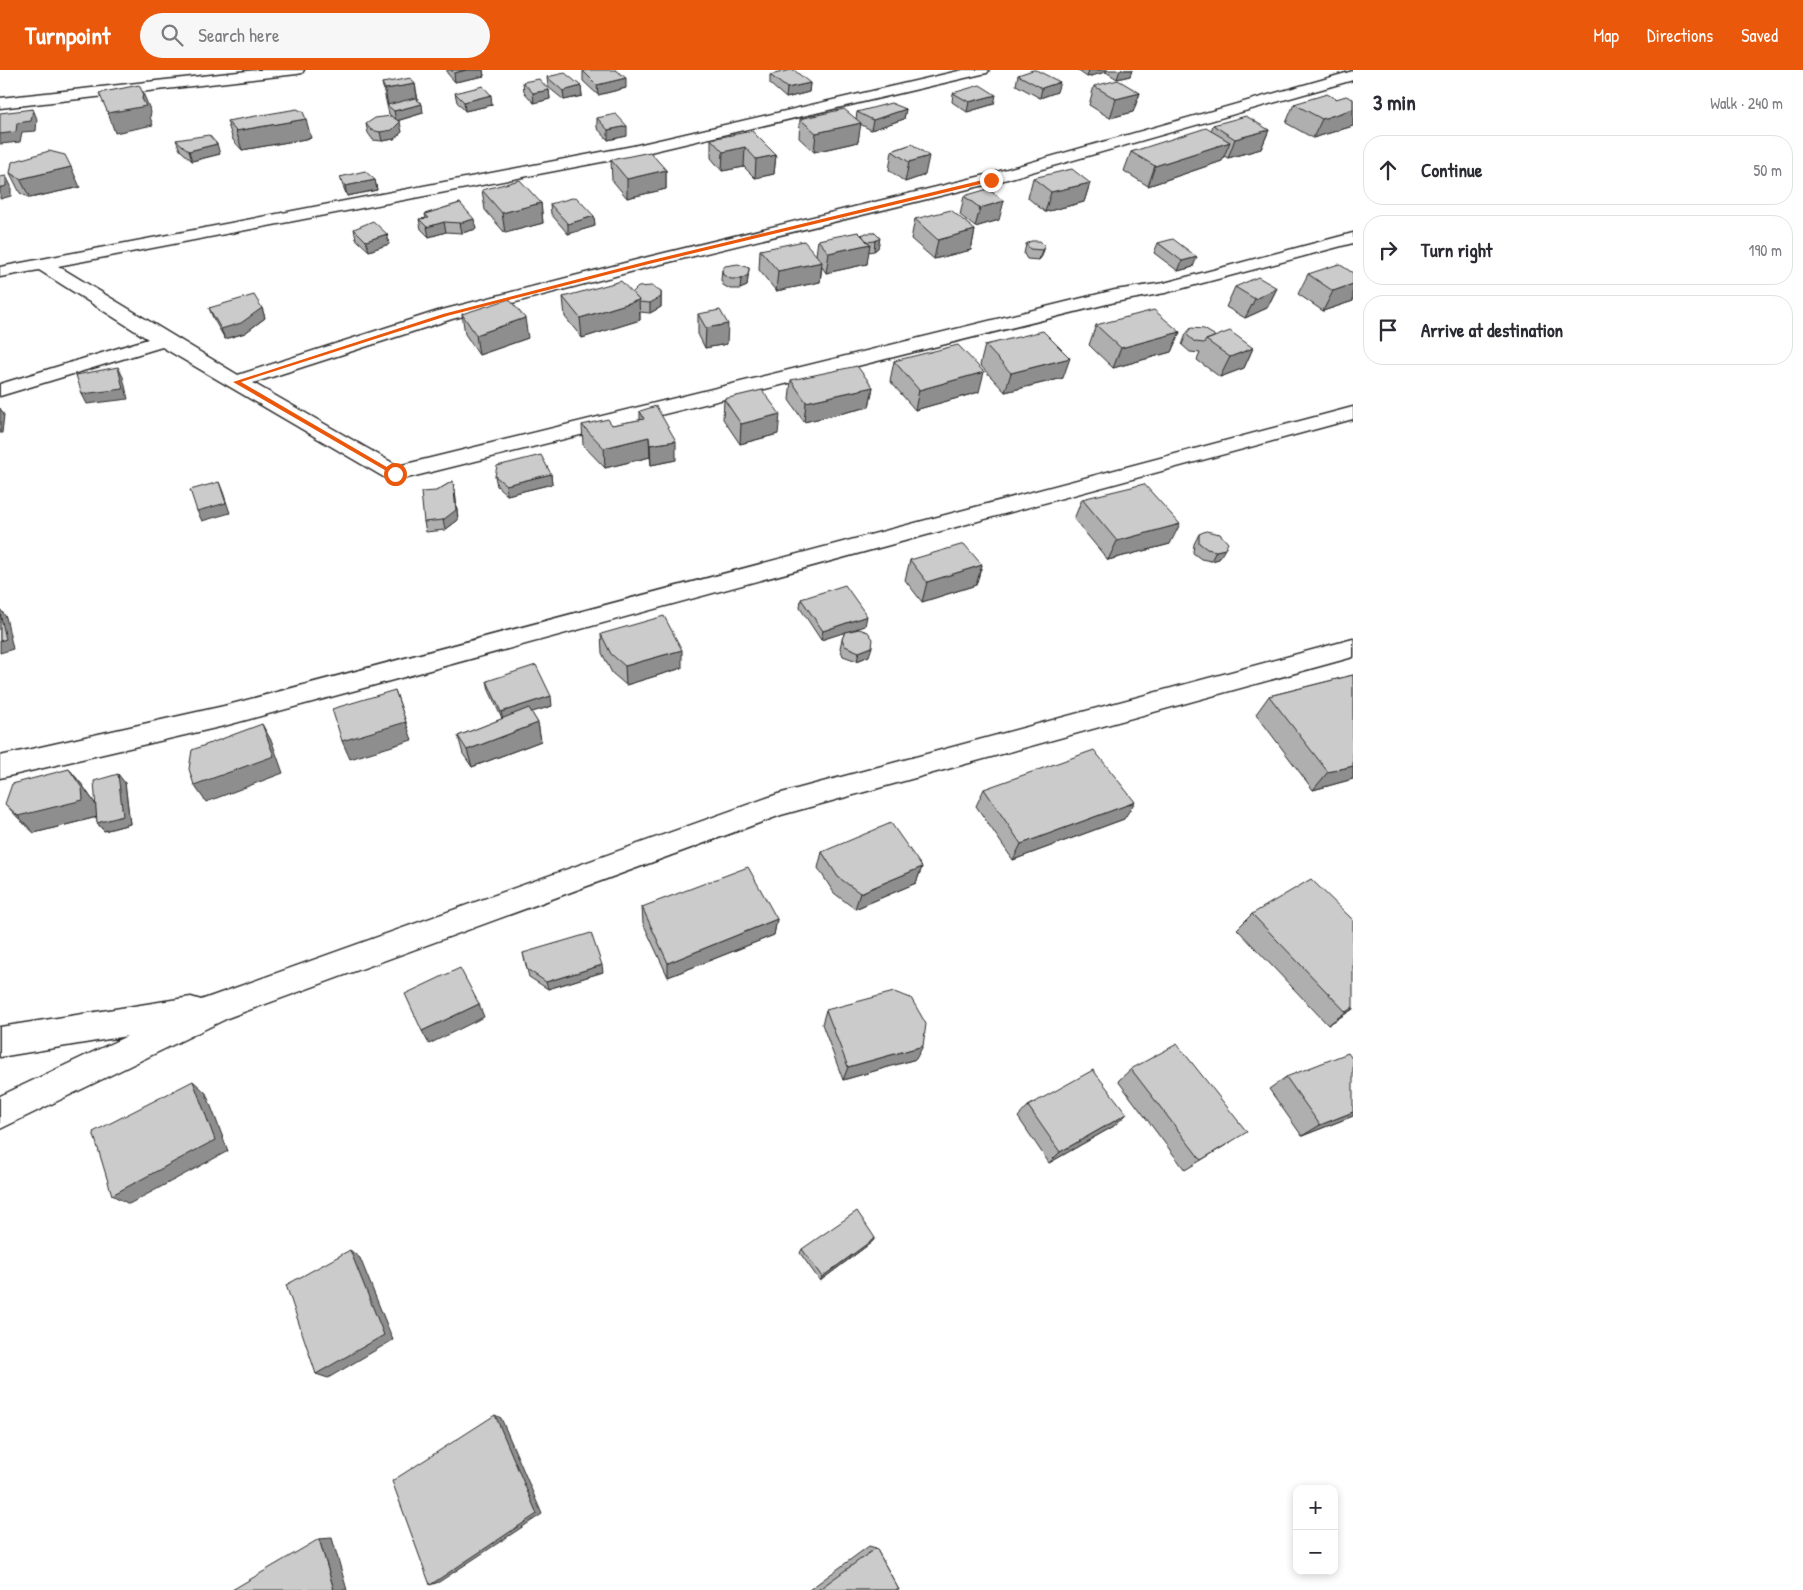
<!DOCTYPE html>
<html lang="en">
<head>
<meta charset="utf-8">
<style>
	:root { --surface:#fff; --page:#f7f7f7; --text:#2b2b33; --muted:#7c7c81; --line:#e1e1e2; --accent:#ea580c }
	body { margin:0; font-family:"Patrick Hand",sans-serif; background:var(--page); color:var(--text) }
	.controls { position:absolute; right:15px; bottom:15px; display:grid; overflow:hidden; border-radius:10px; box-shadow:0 2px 8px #0003 }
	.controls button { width:45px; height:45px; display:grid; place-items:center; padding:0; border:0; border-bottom:1px solid var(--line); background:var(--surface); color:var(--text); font:25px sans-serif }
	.stop { position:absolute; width:15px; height:15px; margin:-11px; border:4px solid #ea580c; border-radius:50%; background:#fff }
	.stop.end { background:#ea580c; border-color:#fff; box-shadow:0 1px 5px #0008 }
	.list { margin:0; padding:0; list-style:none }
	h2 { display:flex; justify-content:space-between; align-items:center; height:65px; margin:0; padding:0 20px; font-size:21px }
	h2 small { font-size:16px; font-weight:400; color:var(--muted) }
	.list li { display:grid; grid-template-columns:32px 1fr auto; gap:15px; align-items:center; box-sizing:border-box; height:70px; margin:0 10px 10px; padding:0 10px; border:1px solid var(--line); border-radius:20px }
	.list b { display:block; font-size:19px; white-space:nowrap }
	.list em { font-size:16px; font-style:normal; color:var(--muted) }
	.icon { flex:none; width:28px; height:28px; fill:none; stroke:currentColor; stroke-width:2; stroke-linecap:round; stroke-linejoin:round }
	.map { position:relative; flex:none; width:1353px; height:1520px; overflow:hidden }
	header { display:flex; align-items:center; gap:30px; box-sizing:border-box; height:70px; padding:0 25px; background:var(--accent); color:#fff }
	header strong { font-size:24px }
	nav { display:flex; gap:28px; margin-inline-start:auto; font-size:18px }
	.search { width:350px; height:45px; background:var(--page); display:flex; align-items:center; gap:12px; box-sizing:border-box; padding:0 18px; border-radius:28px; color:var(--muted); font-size:19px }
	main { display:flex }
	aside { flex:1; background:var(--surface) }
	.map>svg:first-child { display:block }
</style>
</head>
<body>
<header>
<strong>Turnpoint</strong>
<div class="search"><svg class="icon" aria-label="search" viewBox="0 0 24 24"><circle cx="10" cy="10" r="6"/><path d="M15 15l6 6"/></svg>Search here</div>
<nav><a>Map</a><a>Directions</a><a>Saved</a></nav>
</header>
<main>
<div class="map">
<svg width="1353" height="1520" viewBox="0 0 1353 1520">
	<rect width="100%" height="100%" fill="#fff"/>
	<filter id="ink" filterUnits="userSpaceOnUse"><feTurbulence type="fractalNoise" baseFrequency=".02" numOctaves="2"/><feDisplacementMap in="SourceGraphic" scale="10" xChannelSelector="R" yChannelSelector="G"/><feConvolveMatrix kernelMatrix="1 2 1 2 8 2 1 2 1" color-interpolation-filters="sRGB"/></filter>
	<g filter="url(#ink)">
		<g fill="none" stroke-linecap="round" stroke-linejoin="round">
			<defs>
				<path id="street" d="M257,0H304L302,3L297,4L0,38V28Z
					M963,0H989L987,3L982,4L633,86L58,196L238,305L438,241L648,187L986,105L1353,1V10L997,112L653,196L452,249L253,313L398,396L1115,220L1164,213L1353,163V173L1165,223L1115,232L395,411L387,409L162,277L0,326V314L148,269L39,200L0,207V197L633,76Z
					M1353,337V349L224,656L0,708V686L224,636Z
					M1353,569V587L781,745L230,947L0,1059V1026L127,966L0,987V957L191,927L201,930L778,724Z"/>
			</defs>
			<use href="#street" stroke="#2b2b2b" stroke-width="3"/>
			<use href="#street" fill="#fff" fill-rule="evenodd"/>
		</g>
		<path fill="#afafaf" stroke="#2b2b2b" d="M447,0H483L484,6L455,12L447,3Z
			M1077,0H1132L1130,6L1117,9L1106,2L1087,7Z
			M583,1L626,18L598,25L583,11Z
			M770,5L810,13L809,22L786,28L770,14Z
			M1018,5L1057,22L1040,28L1016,15Z
			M547,7L581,16L582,26L564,30L548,17Z
			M523,12L549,20L550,29L534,33L524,22Z
			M382,13L415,14L418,30L423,43L397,51L402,62L394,69L382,71L373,70L368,63L366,54L392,47L389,44Z
			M1094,16L1140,23L1133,42L1110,48L1089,35Z
			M455,23L492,35L465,41L457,32Z
			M953,23L994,34L967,42L952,32Z
			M1336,29H1353V56L1313,68L1286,53L1294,34Z
			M906,39L904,49L871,60L860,54L858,72L814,82L799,68L800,49H856L857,42Z
			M597,48L627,66L608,70L597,58Z
			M227,51L311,68L242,80L233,70Z
			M1213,55L1269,60L1261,79L1228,88L1224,86L1222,91L1148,116L1124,101L1131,82L1211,61Z
			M711,69L776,85L774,104L755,108L744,97L722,101L711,88Z
			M176,70L220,84L192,91L180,80Z
			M912,74L925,105L905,112L889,100L892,81Z
			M611,90L666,100V119L627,128L612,110Z
			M10,103L80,117L30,128L20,123Z
			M340,107L375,110L377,120L347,126L343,116Z
			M1033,108L1090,113L1084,132L1045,142L1028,128Z
			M482,120L541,133L543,153L505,163L485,140Z
			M964,126L999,150L975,157L960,145Z
			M460,133L476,159L462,163L446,162L429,167L421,159L419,149H426L425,144Z
			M550,134L594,146L595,156L568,164L551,144Z
			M915,149L975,160L971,180L934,189L911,169Z
			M354,159L387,164L389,174L369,181L356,169Z
			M875,163L878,178L874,181L868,182L867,194L826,203L822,197L820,212L776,221L759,200L760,180L816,185L818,170Z
			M1158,173L1193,197L1178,201L1154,183Z
			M1026,174L1045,176L1042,186L1039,190L1027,189L1024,184Z
			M749,198L747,216L740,219H730L723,215L721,210L722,200Z
			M1353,203V231L1323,241L1298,224L1308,204Z
			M1235,217L1277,218L1267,238L1245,248L1226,237Z
			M661,222V237L650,243L640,242V250L582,268L565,247L563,227Z
			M209,238H262L265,248L245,263L225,269L213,248Z
			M462,244L528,268L479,285L465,264Z
			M698,244L727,274L705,278L698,264Z
			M1096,255L1180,262L1171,282L1113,298L1089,275Z
			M1186,264L1214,267L1253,278L1244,298L1220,307L1197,290L1200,283L1190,282L1182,275Z
			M985,275L1063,308L1005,322L980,295Z
			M894,291L979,322L915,340L890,311Z
			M791,310L873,317L869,337L804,352L789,330Z
			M724,329L778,364L740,374L723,349Z
			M640,341L676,390L651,395L650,387L605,398L583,375L582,355H612L640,350Z
			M551,404L552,414L507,425L497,416L495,406Z
			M453,411L455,421L458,450L445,460L426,462L424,452L436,421Z
			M1082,429L1170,474L1108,490L1074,449Z
			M1199,464H1220L1219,489L1211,491L1201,489L1193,483L1194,474Z
			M910,490L982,495L976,515L922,532L905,510Z
			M801,529L865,556L850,561L869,586L857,591L843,586L840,578L842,569L845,562L821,570L800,538Z
			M601,564L682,598L626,615L612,603L602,583Z
			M1353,605V709L1313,720L1256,644L1269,626Z
			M487,611L552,636L531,642L538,653L541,671L472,697L463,684L458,666L502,649L489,620Z
			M69,699L83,716L96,735L125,713L130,754L104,761L97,753V747L34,763L21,751L5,734Z
			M984,719L1124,749L1013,790L976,736Z
			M822,782L922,797L916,813L855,839L834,823L818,798Z
			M642,837L777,849L774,865L668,907L643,853Z
			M1252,844L1353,939L1328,955L1237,859Z
			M523,883L603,902L548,919L529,907Z
			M826,940L916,989L843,1010L822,954Z
			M1131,999L1231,1072L1185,1100L1118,1011Z
			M1286,1007L1353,1046L1302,1066L1269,1019Z
			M1028,1036L1114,1056L1049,1093L1018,1047Z
			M875,1168L872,1172L820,1211L800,1183L802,1179Z
			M869,1476L876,1478L899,1520H809Z"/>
		<path fill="#8e8e8e" stroke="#2b2b2b" d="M466,0H483L484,6L455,12L454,3Z
			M1089,0H1107L1106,2L1087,7Z
			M1120,0H1132L1130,6L1117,9Z
			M626,8V18L598,25L597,15Z
			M1060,12L1057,22L1040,28L1042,18Z
			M810,13L809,22L786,28L787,18Z
			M415,14L418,33L388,36L385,19Z
			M581,16L582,26L564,30L563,21Z
			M549,20L550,29L534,33L533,23Z
			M143,23L151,42L150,47L153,55L115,63L108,43L142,29Z
			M1140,23L1133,42L1110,48L1116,29Z
			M491,25L492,35L465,41L464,32Z
			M996,25L994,34L967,42L969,32Z
			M422,34L423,43L396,51L394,41Z
			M33,39L37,49L36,61L22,62L20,72L0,74V64L17,53Z
			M906,39L904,49L871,60L873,50Z
			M1353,39V56L1313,68L1322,49Z
			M306,49L311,68L242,80L236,61Z
			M400,52L402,62L394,69L382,71L380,62Z
			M861,53L858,72L814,82L816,63Z
			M627,56V66L608,70V60Z
			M1269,60L1261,79L1228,88L1235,69Z
			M1230,72L1222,91L1148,116L1155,96Z
			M217,74L220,84L192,91L189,81Z
			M745,77L744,97L722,101L723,82Z
			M776,85L774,104L755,108L756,89Z
			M929,86L925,105L905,112L909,92Z
			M71,97L80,117L30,128L20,109Z
			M666,100V119L627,128V109Z
			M6,106L11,116V126L0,129V118Z
			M375,110L377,120L347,126L345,116Z
			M1090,113L1084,132L1045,142L1051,122Z
			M1004,131L999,150L975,157L980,138Z
			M541,133L543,153L505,163L502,143Z
			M594,146L595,156L568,164V154Z
			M474,149L476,159L462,163L460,153Z
			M444,152L446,162L429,167L427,157Z
			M975,160L971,180L934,189L938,170Z
			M387,164L389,174L369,181L366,171Z
			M880,168L878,178L874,181L875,171Z
			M870,174L867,194L826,203L829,183Z
			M1045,176L1042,186L1039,190L1042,180Z
			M1197,187L1193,197L1178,201L1182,191Z
			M822,192L820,212L776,221L778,201Z
			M749,198L747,216L740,219L741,209Z
			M1353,214V231L1323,241L1333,221Z
			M1277,218L1267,238L1245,248L1255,229Z
			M661,222V237L650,243V233Z
			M639,230L640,250L582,268L580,248Z
			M262,238L265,248L245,263L225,269L221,259Z
			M525,248L528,268L479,285L476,265Z
			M728,254L727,274L705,278L706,258Z
			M1180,262L1171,282L1113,298L1121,278Z
			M1253,278L1244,298L1220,307L1230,287Z
			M1070,288L1063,308L1005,322L1011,303Z
			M118,297L123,307L128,329L87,334L82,324Z
			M984,302L979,322L915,340L919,320Z
			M873,317L869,337L804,352L806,332Z
			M0,338L4,345L2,363H0Z
			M780,344L778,364L740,374L741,354Z
			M649,367L650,387L605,398L604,378Z
			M676,371V390L651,395L650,375Z
			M551,404L552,414L507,425L506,415Z
			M453,411L455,421L458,450L445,460L443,450Z
			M219,412L223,422L230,443L202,451L197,441Z
			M1180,454L1170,474L1108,490L1117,471Z
			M1225,479L1219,489L1211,491L1216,481Z
			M982,495L976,515L922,532L927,512Z
			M0,539L6,547L13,579L0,583Z
			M867,546L865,556L821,570L823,561Z
			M872,577L869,586L857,591L859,582Z
			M682,580V598L626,615L625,596Z
			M395,620L412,670L350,689L342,671Z
			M551,626L552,636L503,651L501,642Z
			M538,653L541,671L472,697L467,680Z
			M262,654L272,672L283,703L206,732L194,715Z
			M1353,696V709L1313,720L1328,702Z
			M69,699L83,716L96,735L97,747L34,763L18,746Z
			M118,704L125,713L130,754L104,761L97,753Z
			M1135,732L1124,749L1013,790L1021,774Z
			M922,797L916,813L855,839L860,823Z
			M777,849L774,865L668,907V893Z
			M602,895L603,902L548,919L546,912Z
			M479,934L484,947L429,974L422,961Z
			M1353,937V939L1328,955L1346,942Z
			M923,976L916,989L843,1010L848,997Z
			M193,1011L206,1023L228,1081L129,1134L112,1125Z
			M1353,1042V1046L1302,1066L1320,1055Z
			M1127,1044L1114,1056L1049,1093L1060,1082Z
			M875,1168L872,1172L820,1211L822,1207Z
			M350,1180L360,1188L393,1270L328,1308L316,1304Z
			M495,1345L501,1348L542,1444L439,1512L430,1515Z
			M332,1468L347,1520H334L319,1469Z"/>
		<path fill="#cbcbcb" stroke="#2b2b2b" d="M451,0H466L454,3Z
			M589,0H616L626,8L597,15L583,1Z
			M791,0H794L810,13L787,18L770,5Z
			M1033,0H1036L1060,12L1042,18L1018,5Z
			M565,3L581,16L563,21L547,7Z
			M411,8L415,14L385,19L382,13Z
			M539,9L549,20L533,23L523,12Z
			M1118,10L1140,23L1116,29L1094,16Z
			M139,15L143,23L142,29L146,36L108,43L99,23Z
			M980,15L996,25L969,32L953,23Z
			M483,16L491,25L464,32L455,23Z
			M1327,24L1336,29L1346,26L1353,29V39L1322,49L1294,34Z
			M415,28L422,34L394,41L387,35Z
			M891,33L906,39L873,50L857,42Z
			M33,39L31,51L17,53L16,62L0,64V43Z
			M297,39L303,42L306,49L236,61L227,51Z
			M844,39L861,53L816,63L800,49Z
			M616,44L627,56L608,60L597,48Z
			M391,46L400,52L392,60L380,62L371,60L366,54L375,48Z
			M1246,46L1269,60L1235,69L1213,55Z
			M1206,58L1230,72L1155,96L1131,82Z
			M752,61L776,85L756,89L745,77L723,82L711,69Z
			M209,65L217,74L189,81L176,70Z
			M912,74L929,86L909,92L892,81Z
			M49,81L65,85L71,97L20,109L10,103L12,92Z
			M650,82L666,100L627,109L611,90Z
			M1072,99L1090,113L1051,122L1033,108Z
			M365,101L375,110L345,116L340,107Z
			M6,106V116L0,118V107Z
			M520,110L541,133L502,143L482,120Z
			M988,119L1004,131L980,138L964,126Z
			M576,127L594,146L568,154L550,134Z
			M460,133L474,149L460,153L444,152L427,157L419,149L429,148L425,144Z
			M951,140L975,160L938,170L915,149Z
			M373,151L387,164L366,171L354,159Z
			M858,162L870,174L829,183L818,170Z
			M866,163H875L880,168L875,171L867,172L862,165Z
			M1173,169L1197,187L1182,191L1158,173Z
			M804,171L822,192L778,201L760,180Z
			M1031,171H1040L1045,176L1042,180L1030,179L1026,174Z
			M738,194L749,198L748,205L741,209H731L723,205L722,200L725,196Z
			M1339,194L1353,203V214L1333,221L1308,204Z
			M1258,207L1277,218L1255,229L1235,217Z
			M621,211L639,230L580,248L563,227Z
			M652,216L661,222V227L650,233L639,232V230L632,223L638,217Z
			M254,225L262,238L241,253L221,259L209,238Z
			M509,229L525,248L476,265L462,244Z
			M720,240L728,254L706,258L698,244Z
			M1154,240L1180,262L1121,278L1096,255Z
			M1191,258L1204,259L1214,265V267L1206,270L1204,273L1195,272L1186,264Z
			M1043,261L1070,288L1011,303L985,275Z
			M1230,261L1253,278L1230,287L1206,270Z
			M958,275L984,302L919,320L894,291Z
			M857,296L873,317L806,332L791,310Z
			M118,297L123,319L82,324L76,305Z
			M762,320L780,344L741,354L724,329Z
			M656,336L676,371L650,375L649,367L604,378L582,355L608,349L612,355L644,349L640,341Z
			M541,385L551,404L506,415L495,406L497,396Z
			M453,411L456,440L443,450L424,452L421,422L436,421Z
			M219,412L226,433L197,441L190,420Z
			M1144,414L1180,454L1117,471L1082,429Z
			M1206,461L1220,464L1228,473L1225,479L1216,481L1207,479L1199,473V464Z
			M964,474L982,495L927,512L910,490Z
			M845,515L867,546L823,561L801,529Z
			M0,543L6,569L0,571Z
			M664,546L682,580L625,596L611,584L601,564Z
			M859,559L868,562L873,569L872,577L859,582L845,576L842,569L845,562Z
			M536,595L551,626L501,642L487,611Z
			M1353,605V696L1328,702L1269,626Z
			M395,620L406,652L342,671L332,639Z
			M529,638L538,653L467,680L458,666Z
			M262,654L274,686L194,715L189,699L192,680Z
			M1094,680L1135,732L1021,774L984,719Z
			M69,699L82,718L83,730L18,746L5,734L12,714Z
			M118,704L123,746L97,753L94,711Z
			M891,753L922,797L860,823L838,807L822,782Z
			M748,797L777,849L668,893L642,837Z
			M1311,809L1353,850V937L1346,942L1252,844Z
			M591,863L602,895L546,912L527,899L523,883Z
			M460,898L479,934L422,961L405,924Z
			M894,922L911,928L926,954L923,976L848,997L826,940Z
			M1177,974L1247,1062L1201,1090L1131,999Z
			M1348,983L1353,990V1042L1320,1055L1286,1007Z
			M1093,1000L1127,1044L1060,1082L1028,1036Z
			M193,1011L215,1070L112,1125L93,1062Z
			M857,1141L875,1168L822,1207L802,1179Z
			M350,1180L384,1265L316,1304L286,1215Z
			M495,1345L537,1444L430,1515L392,1411Z
			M319,1469L334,1520H232Z
			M876,1478L899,1520H818Z"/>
	</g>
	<path fill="#ea580c" d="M991,108L993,111L649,194L447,246L241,312L397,403L398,404L395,406L233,312L443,244L648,191Z"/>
</svg>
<div class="controls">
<button>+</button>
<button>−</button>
</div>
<div class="stop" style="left:395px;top:404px"></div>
<div class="stop end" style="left:991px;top:110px"></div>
</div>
<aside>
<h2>3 min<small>Walk · 240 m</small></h2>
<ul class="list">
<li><svg class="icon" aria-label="ahead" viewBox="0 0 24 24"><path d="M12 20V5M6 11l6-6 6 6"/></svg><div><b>Continue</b></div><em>50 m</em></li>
<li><svg class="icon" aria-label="right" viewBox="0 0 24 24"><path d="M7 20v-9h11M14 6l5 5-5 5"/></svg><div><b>Turn right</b></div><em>190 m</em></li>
<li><svg class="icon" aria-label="arrive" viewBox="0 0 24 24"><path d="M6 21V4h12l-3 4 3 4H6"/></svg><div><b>Arrive at destination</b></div></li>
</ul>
</aside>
</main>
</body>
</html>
